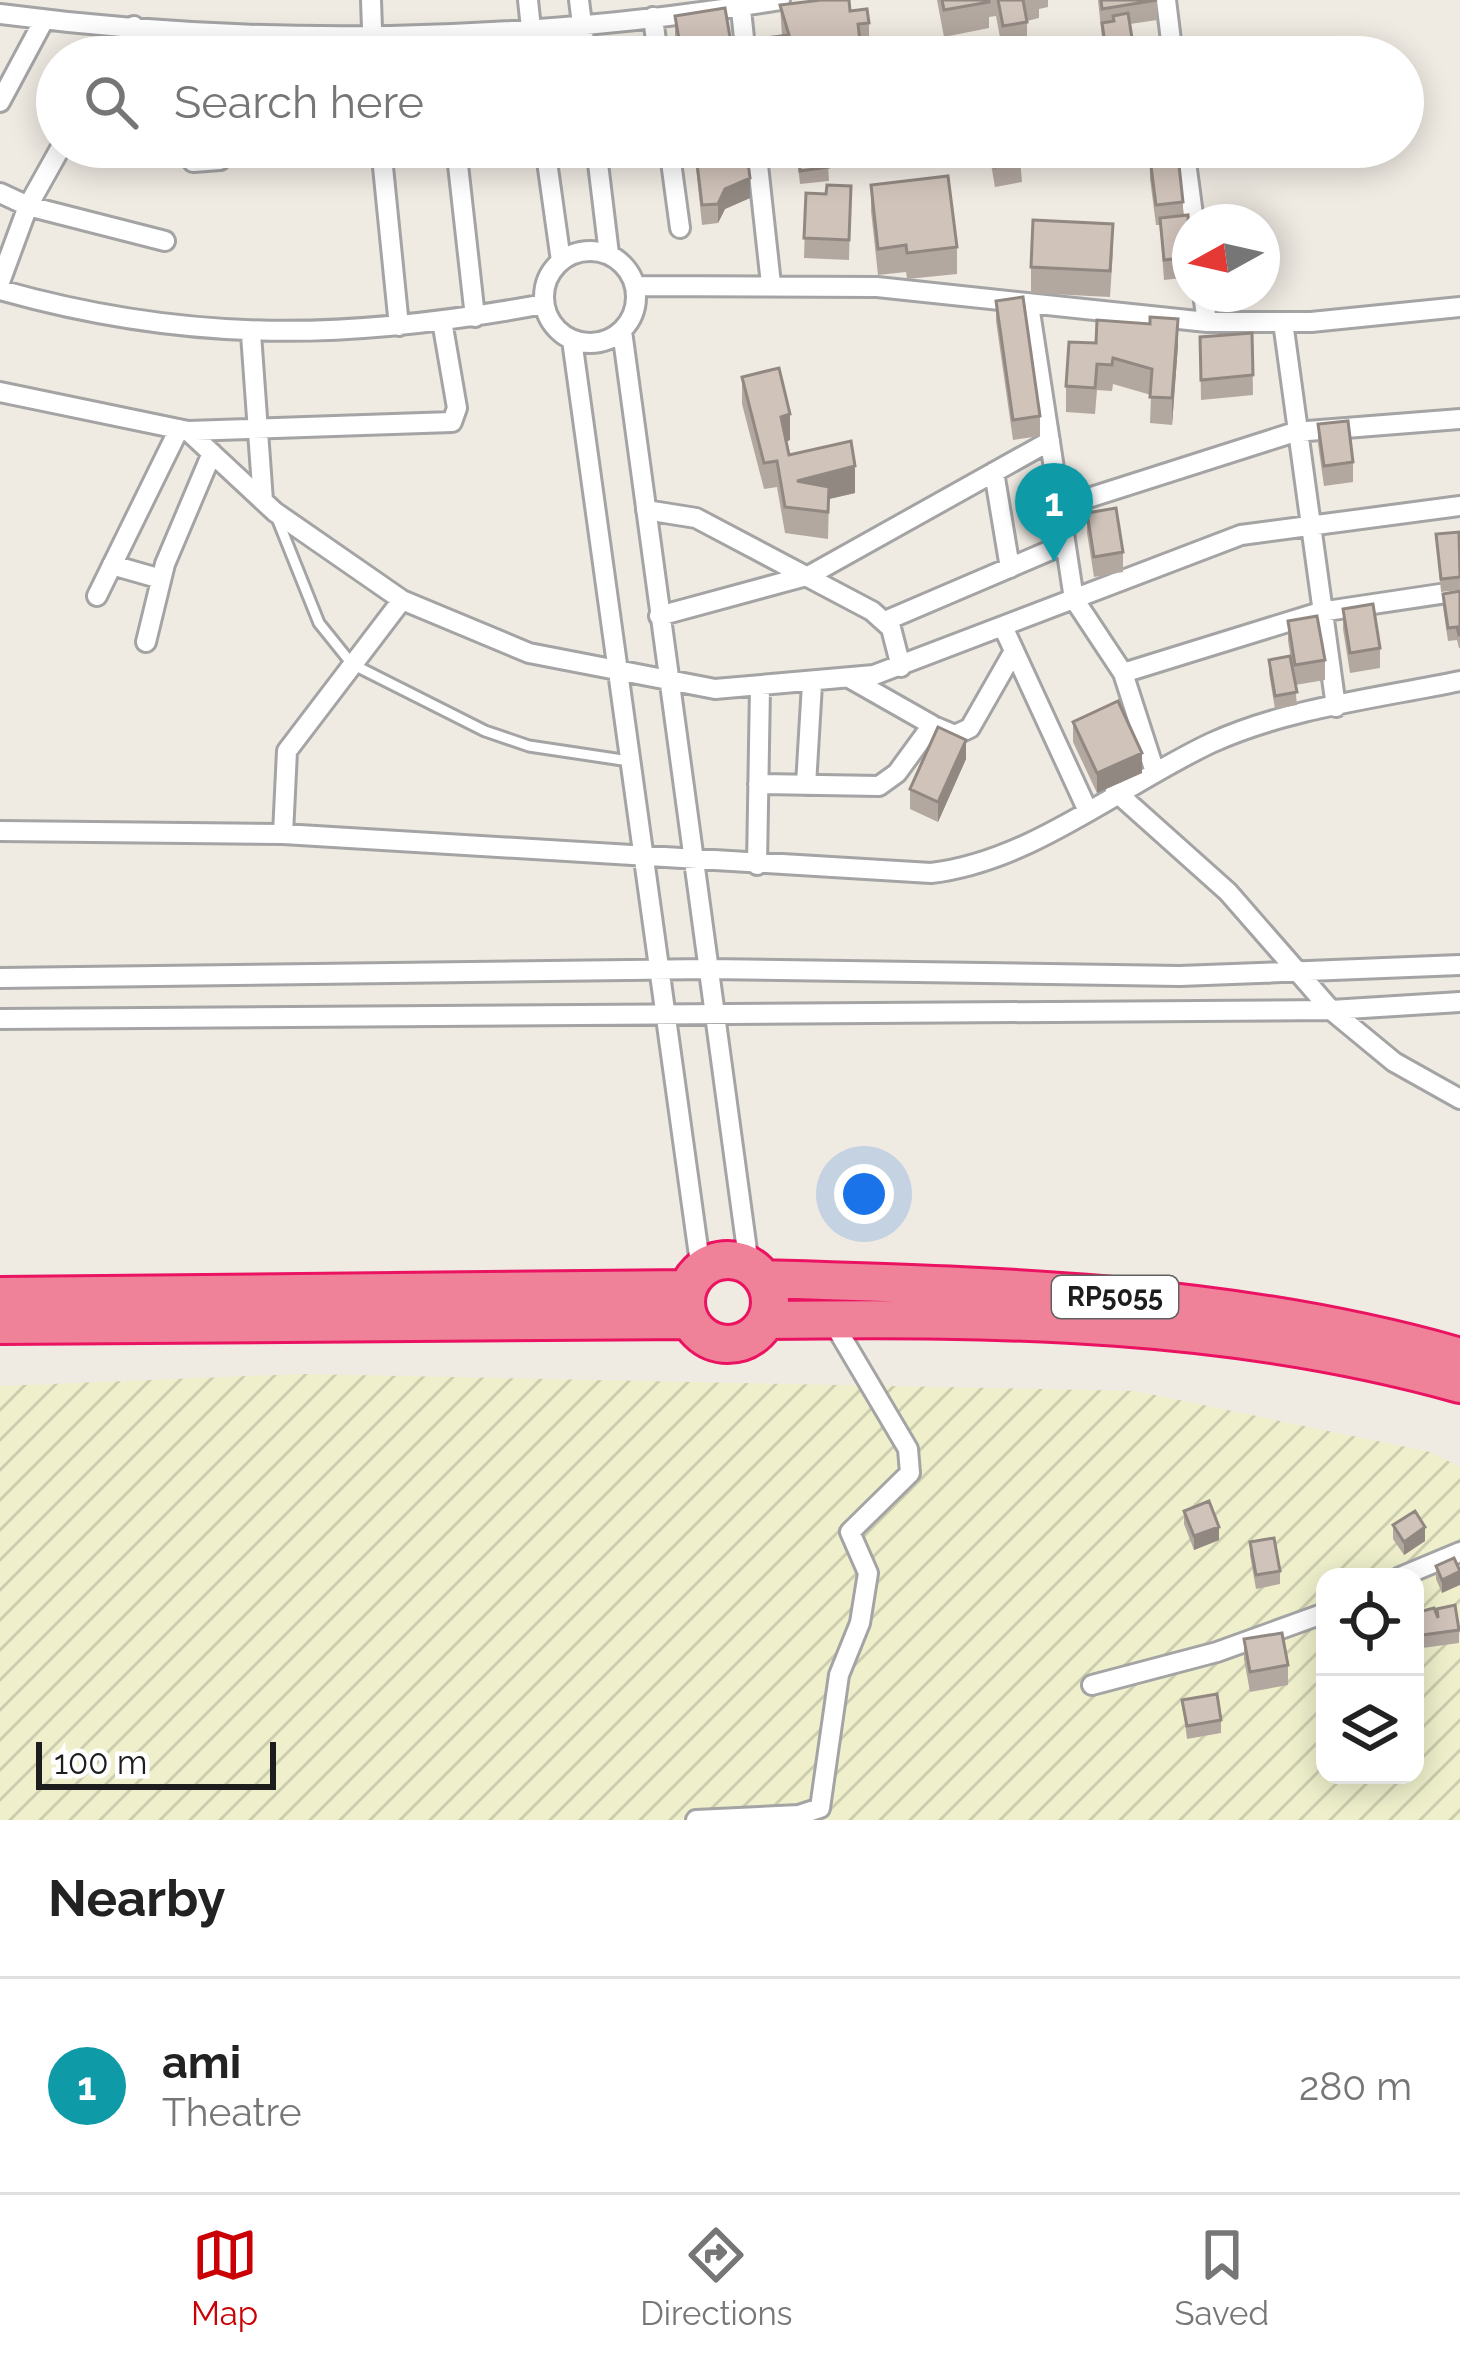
<!DOCTYPE html>
<html lang="en">
<head>
<meta charset="utf-8">
<style>
	:root { --surface:#fff; --page:#f6f6f6; --text:#222; --muted:#767676; --line:#e0e0e0; --accent:#ca0005 }
	body { margin:0; font-family:Raleway,sans-serif; background:var(--page); color:var(--text) }
	.controls { position:absolute; right:36px; bottom:36px; display:grid; overflow:hidden; border-radius:24px; box-shadow:0 6px 30px #0003 }
	.controls button { width:108px; height:108px; display:grid; place-items:center; padding:0; border:0; border-bottom:3px solid var(--line); background:var(--surface); color:var(--text); font:60px sans-serif }
	.compass { position:absolute; left:1172px; top:204px; width:108px; height:108px; border-radius:50%; background:var(--surface); box-shadow:0 6px 30px #0003; rotate:262deg }
	.scale { position:absolute; left:36px; bottom:30px; width:240px; box-sizing:border-box; padding-left:12px; border:6px solid #1d1d1d; border-top:0; font-size:33px; line-height:42px; white-space:nowrap; color:#1d1d1d; -webkit-text-stroke:9px #fff; paint-order:stroke }
	.you { position:absolute; left:864px; top:1194px; width:42px; height:42px; margin:-30px; border:9px solid #fff; border-radius:50%; background:#1a73e8; box-shadow:0 0 0 18px #1a73e833 }
	.badge { display:grid; place-items:center; width:78px; height:78px; border-radius:50%; background:var(--accent); color:#fff; font-size:39px; font-weight:700 }
	.pin { position:absolute; translate:-50% -99px; filter:drop-shadow(0 3px 6px #0008) }
	.pin::after { content:''; position:absolute; top:63px; width:42px; height:36px; background:inherit; clip-path:polygon(0 0,100% 0,50% 100%) }
	.list { margin:0; padding:0; list-style:none }
	h2 { display:flex; justify-content:space-between; align-items:center; height:156px; margin:0; padding:0 48px; font-size:51px }
	h2 small { font-size:39px; font-weight:400; color:var(--muted) }
	.list li { display:grid; grid-template-columns:78px 1fr auto; gap:36px; align-items:center; box-sizing:border-box; height:216px; padding:0 48px; border-top:3px solid var(--line) }
	.list b { display:block; font-size:45px; white-space:nowrap }
	.list p { margin:0; font-size:39px; white-space:nowrap; color:var(--muted) }
	.list em { font-size:39px; font-style:normal; color:var(--muted) }
	.icon { flex:none; width:66px; height:66px; fill:none; stroke:currentColor; stroke-width:2; stroke-linecap:round; stroke-linejoin:round }
	.map { position:relative; flex:none; width:1460px; height:1820px; overflow:hidden }
	.search { position:absolute; background:var(--surface); box-shadow:0 6px 30px #0003; left:36px; right:36px; top:36px; height:132px; display:flex; align-items:center; gap:30px; box-sizing:border-box; padding:0 42px; border-radius:66px; color:var(--muted); font-size:45px }
	.sheet { height:372px; background:var(--surface) }
	nav { display:flex; justify-content:space-around; align-items:center; box-sizing:border-box; height:168px; border-top:3px solid var(--line); background:var(--surface); font-size:33px; color:var(--muted) }
	nav a { display:grid; justify-items:center; gap:6px }
	nav .on { color:var(--accent) }
	.map>svg:first-child { display:block }
</style>
</head>
<body>
<div class="map">
<svg width="1460" height="1820" viewBox="0 0 1460 1820">
	<defs>
		<pattern id="farmland-furrows" width="10" height="10" patternUnits="userSpaceOnUse" patternTransform="scale(3)"><rect width="10" height="10" fill="#eff0cb"/><path d="M-1 1l2-2M0 10L10 0M9 11l2-2" fill="none" stroke="#cccdae"/></pattern>
	</defs>
	<rect width="100%" height="100%" fill="#efeae2"/>
	<path fill="url(#farmland-furrows)" fill-rule="evenodd" d="M302,1374L1135,1391L1430,1452L1460,1467V1820H0V1386ZM1325,1577H1415V1775H1325Z"/>
	<g fill="none" stroke-linecap="round" stroke-linejoin="round">
		<defs>
			<path id="lane" d="M277,518L319,623L352,664L485,731L529,746L629,761"/>
			<path id="street" d="M371,0L373,57
				M528,0L534,57
				M579,0L586,57
				M740,0L746,57
				M1166,0L1173,57
				M0,14C258,48 524,43 780,0
				M653,17L658,57
				M114,57L134,26
				M0,102L44,20
				M191,147L193,162L220,160V147
				M381,147L399,326
				M456,147L475,317
				M545,147L561,261
				M596,147L609,254
				M669,147L680,228
				M756,147L771,284
				M1184,147L1194,222
				M0,193L28,206L165,241
				M544 297a46 46 0 1 1 92 0a46 46 0 1 1-92 0Z
				M0,282L28,206L61,147
				M635,286L877,287L1207,322H1311L1460,307
				M0,290C191,344 350,340 544,304
				M1203,294L1207,322
				M1029,305L1074,599L1123,673L1155,772
				M1283,322L1336,707
				M622,331L749,1265
				M251,334L263,501
				M572,340L701,1270
				M0,392L188,431L452,422L457,408L442,321
				M188,431L275,512L402,600L529,653L715,689L874,675L1241,535L1460,506
				M994,472L1010,568
				M1060,507L1295,432L1460,419
				M646,510L696,518L872,611L891,628L901,667
				M112,565L161,579
				M97,596L179,429
				M659,616L810,575L1050,441
				M885,621L1065,544
				M1004,629L1087,809
				M146,642L165,564L212,453
				M1123,673L1320,612L1460,591
				M936,727L955,735L970,728L1014,651
				M758,784L879,786L897,773L932,725L851,679
				M806,785L812,684
				M1115,791L1228,892L1331,1010L1394,1062L1460,1099
				M0,831L283,834L931,873C1032,861 1120,786 1211,743C1288,708 1378,698 1460,681
				M283,834L287,751L402,600
				M757,865L760,687
				M0,978L708,969L1180,976L1460,965
				M0,1019L1331,1010L1460,1002
				M1400,1577L1460,1552
				M1092,1685L1217,1652L1325,1613
				M696,1820L799,1815L820,1808L839,1675L860,1623L868,1573L850,1532L910,1473L908,1449L831,1319"/>
			<path id="highway" d="M686 1302a42 42 0 1 1 84 0a42 42 0 1 1-84 0Z
				M764,1279C997,1286 1235,1292 1460,1357
				M0,1296L688,1289
				M767,1320C1002,1317 1232,1320 1460,1384
				M0,1325L690,1320"/>
		</defs>
		<use href="#lane" stroke="#a4a4a4" stroke-width="15"/>
		<use href="#street" stroke="#a4a4a4" stroke-width="24"/>
		<use href="#highway" stroke="#ea1261" stroke-width="42"/>
		<use href="#lane" stroke="#fff" stroke-width="9"/>
		<use href="#street" stroke="#fff" stroke-width="18"/>
		<use href="#highway" stroke="#ef8198" stroke-width="36"/>
	</g>
	<path fill="#b3a8a0" d="M937,0H1048V7L1039,9V18L1027,21V48L1005,52L1002,48L996,16L989,17V28L944,37Z
		M1098,0H1157V20L1130,24L1135,57H1104Z
		M780,5L850,11L869,23V49L861,50L862,57H765V38L782,36Z
		M675,16L732,49V57H678L675,35Z
		M694,147L750,198L725,209L718,223L702,225Z
		M796,147H827L829,181L800,184Z
		M988,147H1019L1022,182L995,187Z
		M1150,159L1183,202V215L1190,237V277L1164,280L1160,225H1156L1150,179Z
		M871,185L957,247V274L907,279L906,272L878,275L871,211Z
		M851,186L849,260L804,258L806,193L826,194Z
		M1113,251L1110,297L1031,293V267Z
		M996,301L1040,416V436L1013,440L996,321Z
		M1252,333L1253,395L1201,400L1200,337Z
		M1096,343L1178,345L1172,425L1150,423L1151,395L1113,384L1112,391L1097,390L1095,414L1066,412V386Z
		M742,377L790,440L786,441L789,455L855,493L829,499L828,539L785,533L777,487L764,489L742,404Z
		M1318,424L1353,462V482L1324,486L1318,444Z
		M1087,513L1123,552V572L1094,577L1087,533Z
		M1459,532L1460,590L1441,592L1436,534Z
		M1460,591V648H1459L1457,640L1448,641L1443,607V594Z
		M1343,609L1380,648V668L1350,673L1343,629Z
		M1288,621L1325,660V680L1295,685L1297,705L1275,709L1269,673V660L1295,685L1288,641Z
		M1073,722L1142,773L1097,793L1073,742Z
		M966,759L938,822L910,809V789Z
		M1184,1511L1219,1540L1194,1550L1184,1524Z
		M1393,1525L1425,1541L1404,1555L1393,1539Z
		M1250,1542L1280,1571V1584L1256,1589L1250,1555Z
		M1454,1558L1442,1593L1436,1579V1566Z
		M1415,1613L1437,1615L1459,1630V1643L1415,1649Z
		M1244,1639L1288,1665V1685L1250,1692L1244,1659Z
		M1182,1700L1221,1720V1733L1187,1739Z"/>
	<path fill="#928882" d="M750,178V198L725,209L718,223V204L725,189Z
		M1178,319V345L1172,425V398Z
		M790,414V440L781,444V417Z
		M855,466V493L829,499L828,539L829,499L797,481Z
		M966,740V759L938,822V802Z
		M1142,753V773L1097,793V773Z
		M1219,1527V1540L1194,1550V1536Z
		M1425,1527V1541L1404,1555V1542Z
		M1460,1571V1585L1442,1593V1580Z"/>
	<path fill="#d0c3ba" stroke="#928882" stroke-width="3" d="M821,0H849L850,11L867,9L869,23L858,24L862,57H780L779,45L766,46L765,38L789,35L780,5Z
		M942,0H989V2L944,10Z
		M998,0H1023L1027,22L1003,26Z
		M1101,0H1157L1102,9Z
		M725,8L732,49L682,57L675,16Z
		M1128,13L1135,57H1107L1102,23L1114,21L1113,16Z
		M1004,47L1006,57H978L977,52Z
		M695,147H746L750,178L725,189L718,204L702,205Z
		M798,147H827L829,167L800,171Z
		M991,147H1019L1022,162L995,167Z
		M1178,156L1183,202L1156,205L1150,159Z
		M948,176L957,247L907,253L906,245L878,249L871,185Z
		M827,185L851,186L849,240L804,238L806,193L826,194Z
		M1188,215L1190,257L1164,260L1160,218Z
		M1033,220L1113,224L1110,271L1031,267Z
		M1023,297L1040,416L1013,420L996,301Z
		M1150,317L1178,319L1172,398L1150,397L1152,369L1113,358L1112,365L1097,364L1095,388L1066,386L1069,342L1096,343L1097,320L1150,324Z
		M1252,333L1253,375L1201,380L1200,337Z
		M779,368L790,414L781,417L789,455L851,441L855,466L797,481L829,487L828,512L785,507L777,461L764,463L742,377Z
		M1348,421L1353,462L1324,466L1318,424Z
		M1116,508L1123,552L1094,557L1087,513Z
		M1459,532L1460,577L1441,579L1436,534Z
		M1460,591V635H1459L1457,627L1448,628L1443,594Z
		M1373,604L1380,648L1350,653L1343,609Z
		M1317,616L1325,660L1295,665L1288,621Z
		M1290,656L1297,692L1275,696L1269,660Z
		M1118,701L1142,753L1097,773L1073,722Z
		M938,727L966,740L938,802L910,789Z
		M1209,1501L1219,1527L1194,1536L1184,1511Z
		M1415,1511L1425,1527L1404,1542L1393,1525Z
		M1274,1538L1280,1571L1256,1575L1250,1542Z
		M1454,1558L1460,1571L1442,1580L1436,1566Z
		M1455,1605L1459,1630L1415,1636V1613L1434,1608L1438,1618L1437,1609Z
		M1282,1633L1288,1665L1250,1672L1244,1639Z
		M1217,1694L1221,1720L1187,1726L1182,1700Z"/>
	<g text-anchor="middle" stroke-width="9" stroke-linejoin="round" paint-order="stroke">
		<rect fill="#fff" stroke="#616161" stroke-width="3" x="1052" y="1276" width="126" height="42" rx="9"/>
		<g font-size="27" font-weight="bold" fill="#1d1d1d">
			<text x="1115" y="1306">RP5055</text>
		</g>
	</g>
</svg>
<div class="controls">
<button><svg class="icon" aria-label="locate" viewBox="0 0 24 24"><circle cx="12" cy="12" r="6"/><path d="M12 2v4M12 18v4M2 12h4M18 12h4"/></svg></button>
<button><svg class="icon" aria-label="layers" viewBox="0 0 24 24"><path d="M12 4l9 5-9 5-9-5zM3 14l9 5 9-5"/></svg></button>
</div>
<svg class="compass" viewBox="-18 -18 36 36"><path d="M0-13l5 13h-10z" fill="#e53935"/><path d="M0 13l5-13h-10z" fill="#767676"/></svg>
<div class="scale">100 m</div>
<div class="you"></div>
<div class="pin badge" style="left:1054px;top:562px;background:#0f9aa8">1</div>
<div class="search"><svg class="icon" aria-label="search" viewBox="0 0 24 24"><circle cx="10" cy="10" r="6"/><path d="M15 15l6 6"/></svg>Search here</div>
</div>
<section class="sheet">
<h2>Nearby<small></small></h2>
<ul class="list">
<li><span class="badge" style="background:#0f9aa8">1</span><div><b>ami</b><p>Theatre</p></div><em>280 m</em></li>
</ul>
</section>
<nav>
<a class="on"><svg class="icon" aria-label="map" viewBox="0 0 24 24"><path d="M3 6l6-2 6 2 6-2v14l-6 2-6-2-6 2zM9 4v14M15 6v14"/></svg>Map</a>
<a><svg class="icon" aria-label="directions" viewBox="0 0 24 24"><path d="M12 3l9 9-9 9-9-9zM9 14v-3h6M13 9l2 2-2 2"/></svg>Directions</a>
<a><svg class="icon" aria-label="saved" viewBox="0 0 24 24"><path d="M7 4h10v16l-5-4-5 4z"/></svg>Saved</a>
</nav>
</body>
</html>
